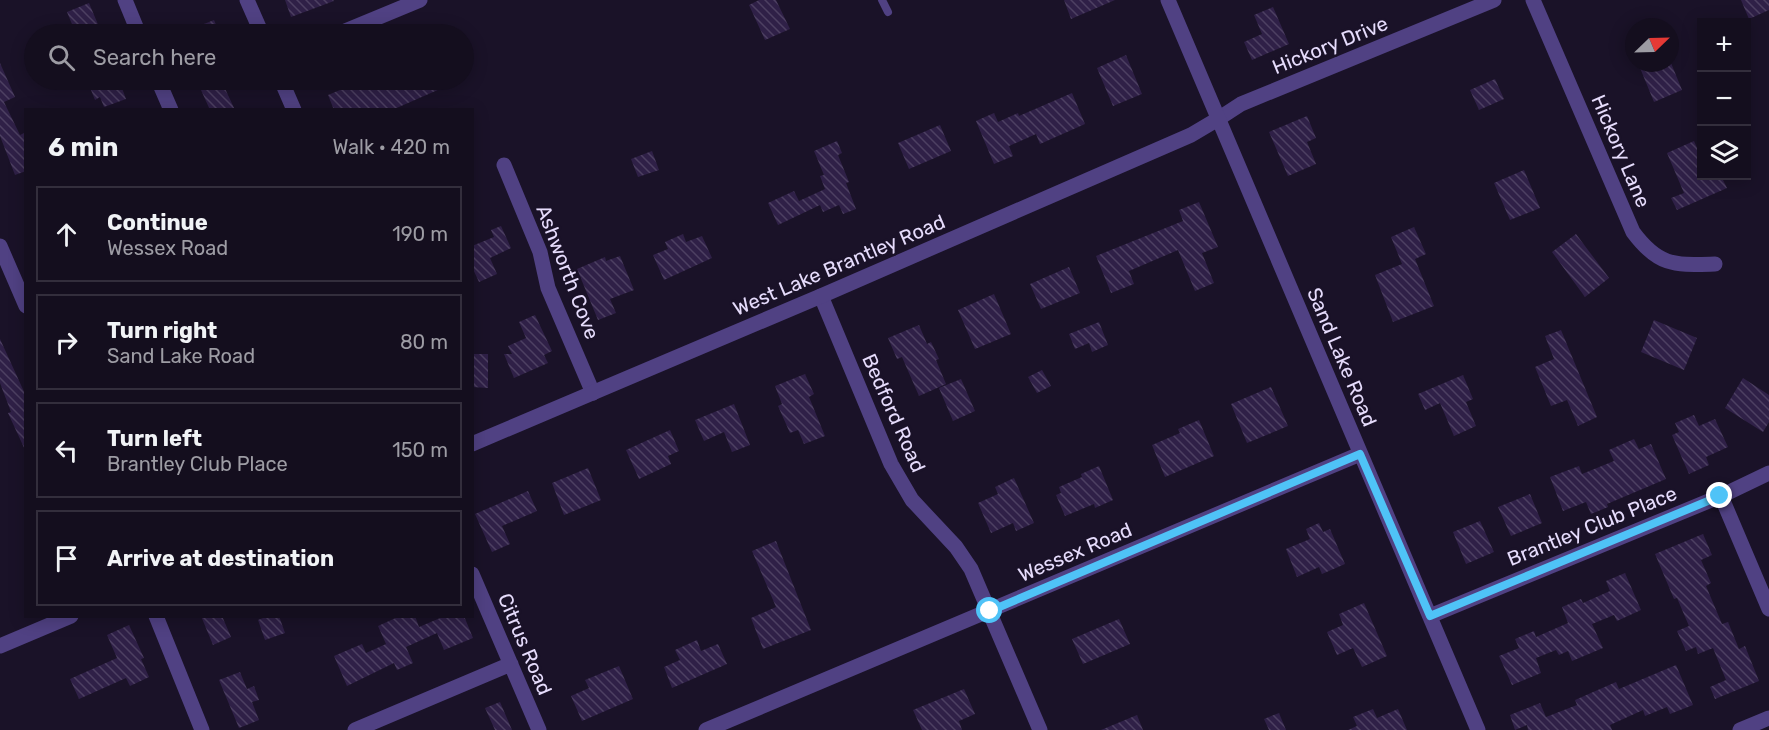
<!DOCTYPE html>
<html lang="en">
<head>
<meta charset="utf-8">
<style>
	:root { --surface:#140e1e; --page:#1d1727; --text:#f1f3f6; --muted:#9d9ca4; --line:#332e3c }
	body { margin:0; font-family:Rubik,sans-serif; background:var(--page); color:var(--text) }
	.controls { position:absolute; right:18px; top:18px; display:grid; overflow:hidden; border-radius:0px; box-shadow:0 3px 15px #0003 }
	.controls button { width:54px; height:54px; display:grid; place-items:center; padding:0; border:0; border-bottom:2px solid var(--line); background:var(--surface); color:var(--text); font:30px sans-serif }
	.compass { position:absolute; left:1625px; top:18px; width:54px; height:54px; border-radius:50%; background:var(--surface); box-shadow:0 3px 15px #0003; rotate:67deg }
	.stop { position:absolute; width:18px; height:18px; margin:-14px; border:4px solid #4fc3f7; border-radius:50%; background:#fff }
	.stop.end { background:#4fc3f7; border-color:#fff; box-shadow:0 2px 6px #0008 }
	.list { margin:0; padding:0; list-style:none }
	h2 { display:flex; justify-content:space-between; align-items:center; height:78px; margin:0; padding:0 24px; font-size:26px }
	h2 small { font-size:20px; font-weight:400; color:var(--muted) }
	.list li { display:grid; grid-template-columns:39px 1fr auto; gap:18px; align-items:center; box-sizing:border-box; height:96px; margin:0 12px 12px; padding:0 12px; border:2px solid var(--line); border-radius:0px }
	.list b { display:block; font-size:22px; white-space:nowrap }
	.list p { margin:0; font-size:20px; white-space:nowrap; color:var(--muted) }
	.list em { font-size:20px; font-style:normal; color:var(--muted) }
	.icon { flex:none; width:33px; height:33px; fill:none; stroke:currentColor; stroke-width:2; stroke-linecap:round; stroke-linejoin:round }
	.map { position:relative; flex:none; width:1769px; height:730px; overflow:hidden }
	.search { position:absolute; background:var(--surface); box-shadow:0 3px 15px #0003; left:24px; top:24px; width:450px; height:66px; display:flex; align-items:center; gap:15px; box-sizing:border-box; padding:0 21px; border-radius:33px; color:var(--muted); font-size:22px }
	.panel { position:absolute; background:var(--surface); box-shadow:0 3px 15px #0003; left:24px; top:108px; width:450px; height:510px; border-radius:0px }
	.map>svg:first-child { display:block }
</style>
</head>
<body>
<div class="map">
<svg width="1769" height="730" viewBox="0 0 1769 730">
	<defs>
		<pattern id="building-back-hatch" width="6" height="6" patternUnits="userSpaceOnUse" patternTransform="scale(1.5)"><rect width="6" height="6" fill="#2f2047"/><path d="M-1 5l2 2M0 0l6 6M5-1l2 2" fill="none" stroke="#4d4062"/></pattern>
	</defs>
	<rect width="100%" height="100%" fill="#1a1228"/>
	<path fill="url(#building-back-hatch)" d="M285,0H333L334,1L291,17Z
		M759,0H776L790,29L765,40L749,5Z
		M1064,0H1115L1071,19Z
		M1741,0H1769V10L1749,19Z
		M89,3L102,34H76L67,12Z
		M1273,7L1289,44L1252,60L1244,42L1262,34L1254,15Z
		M214,20L220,34H179Z
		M1126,55L1142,94L1113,106L1097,68Z
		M0,63L15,97L4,102L20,135L26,132V171L15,175L0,136Z
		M1638,63H1671L1682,90L1654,102Z
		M1495,79L1504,99L1479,110L1470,90Z
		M103,80H119L126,99L104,107L100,97L95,100L89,85Z
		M221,80L235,110H210L201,90Z
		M364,80H436L440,89L392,110H334L328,95Z
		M1072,93L1085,124L1040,144L1036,134L1009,146L1013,156L994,164L976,121L994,113L998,122L1018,113L1019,116Z
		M1307,116L1316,138L1307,142L1316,164L1288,176L1269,132Z
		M940,125L951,151L909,169L898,143Z
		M837,141L842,153L838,155L849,182L846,183L856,209L843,214L839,205L823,212L820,205L778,225L768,203L794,191L799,201L825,189L820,176L824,175L814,151Z
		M1694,141L1701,157V176H1721L1727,188L1677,210L1671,198L1684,193L1667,153Z
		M652,151L659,170L638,177L631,159Z
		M1524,170L1540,208L1510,220L1494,183Z
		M1199,202L1218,247L1202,253L1214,283L1195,291L1178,250L1129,271L1134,284L1111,293L1096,256L1183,221L1179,210Z
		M501,226L511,248L490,258L497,274L479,282L472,267V246L494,237L491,230Z
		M1414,227L1426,254L1415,259L1434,306L1393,322L1375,275L1402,264L1391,237Z
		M683,234L686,242L702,236L712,258L664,280L653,255L668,249L665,242Z
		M1576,234L1609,278L1585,297L1552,252Z
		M620,256L634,290L610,299L616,313L598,320L577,269L605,257L606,261Z
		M1069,267L1080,293L1041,309L1030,284Z
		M994,294L1011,334L975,349L958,310Z
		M535,315L552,351L544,355L548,363L514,378L504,354H512L508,346L526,338L519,322Z
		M1654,320L1697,338L1684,370L1641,352Z
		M1099,322L1108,345L1092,352L1089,343L1075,349L1069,334Z
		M919,325L927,344L931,342L939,359L936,360L946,384L919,396L902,357L897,359L888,338Z
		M1561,330L1597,417L1578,426L1567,400L1551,406L1535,367L1554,359L1545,336Z
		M0,339L26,396V452L8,413L11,412L0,383Z
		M472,354H488V388L472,387Z
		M1042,370L1051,386L1037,393L1028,377Z
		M805,374L814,394L809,397L825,436L804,444L798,430L790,433L778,406L782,404L775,386Z
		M1463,375L1473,399L1466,402L1476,426L1454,436L1440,403L1425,410L1418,394Z
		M1743,378L1769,395V422L1763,432L1725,408Z
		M961,379L975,411L953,421L939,388Z
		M1271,387L1288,426L1247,443L1231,404Z
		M734,404L750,445L732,452L724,432L704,441L695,420Z
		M1694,415L1699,426L1715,419L1728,447L1706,457L1709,465L1689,474L1672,435L1679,432L1675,423Z
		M1199,420L1214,456L1165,477L1152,445L1180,433L1178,429Z
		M670,430L679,451L668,456L671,464L639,479L626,450Z
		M1634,439L1639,449L1651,444L1666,479L1607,504L1608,507L1591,514L1586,502L1563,511L1550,477L1579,466L1582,474L1614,461L1609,450Z
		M1099,466L1113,500L1095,508L1094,504L1065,516L1056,495L1061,493L1059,487L1082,477L1081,474Z
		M588,468L601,500L564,515L552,483Z
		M1014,478L1034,523L1016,531L1013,523L991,533L978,503L998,494L995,487Z
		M528,491L537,511L502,526L510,544L492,552L475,514Z
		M1530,494L1542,523L1511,536L1498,507Z
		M1480,521L1494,552L1466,564L1453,532Z
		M1319,523L1323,532L1330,529L1345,564L1322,574L1319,567L1297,577L1286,549L1310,539L1306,529Z
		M1703,534L1712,555L1701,560L1711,583L1706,586L1722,624L1728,622L1739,649L1745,646L1759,681L1715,699L1710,687L1726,680L1713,648L1698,654L1696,647L1686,651L1677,631L1689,626L1677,598L1674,599L1655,554Z
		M776,541L811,630L763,649L751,618L776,607L752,551Z
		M1625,573L1641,610L1617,621L1614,615L1592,624L1603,648L1572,661L1568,651L1559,655L1556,650L1536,658L1541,673L1512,685L1499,656L1519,648L1515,639L1534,631L1536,637L1568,623L1562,607L1581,599L1583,603L1610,591L1606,581Z
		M1364,603L1387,656L1362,667L1353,648L1337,655L1327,632L1343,625L1339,614Z
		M201,616H222L231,637L213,645Z
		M268,616H279L285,633L265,640L258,620Z
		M400,616H415L419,627L445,616H464L473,638L444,650L437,633L406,647L413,663L397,670L394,663L347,686L334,656L362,644L366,653L386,644L378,626Z
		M1119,619L1130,644L1083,664L1072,639Z
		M129,625L144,658L141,659L149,677L130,686L126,678L79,699L70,679L117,658L107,635Z
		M697,640L701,651L718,644L727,664L672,688L664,667L680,660L675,650Z
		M1676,665L1693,705L1670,714L1667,707L1645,716L1643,710L1610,725L1612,730H1528L1527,725L1515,730L1510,715L1540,703L1546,717L1577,705L1575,700L1616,682L1619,689Z
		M619,666L633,699L582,721L571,696L589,688L585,680Z
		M240,672L247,689L254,686L259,700L252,702L259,720L239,728L219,680Z
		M964,689L975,714L959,721L962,730H922L913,710Z
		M500,702L512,730H495L485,708Z
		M1373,709L1377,718L1398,709L1407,730H1348L1357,726L1353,717Z
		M1279,713L1286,730H1269L1264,719Z
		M1137,715L1143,730H1101Z"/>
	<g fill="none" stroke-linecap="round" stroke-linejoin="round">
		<path stroke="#504183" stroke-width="8" d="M882,0L888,12"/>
		<path stroke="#504183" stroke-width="15" d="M125,0L139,34
			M247,0L262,34
			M1533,0L1633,232C1659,267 1675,265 1715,264
			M338,34L420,0
			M158,80L171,110
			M281,80L294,110
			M1218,119L1241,104L1494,0
			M504,165L540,252L548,288L593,393
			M0,246L26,306
			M821,296L891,464L912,500L956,547L971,569L1040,730
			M1721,496L1769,609
			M472,574L539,730
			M156,616L202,730
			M1430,616L1721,496L1769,473
			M355,730L511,664
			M706,730L1360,454
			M1740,730L1769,718"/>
		<path stroke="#504183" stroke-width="15" d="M1168,0L1478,730
			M472,444L821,296L1191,135L1218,119
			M0,646L71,616"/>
	</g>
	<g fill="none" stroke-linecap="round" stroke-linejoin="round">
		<path stroke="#4fc3f7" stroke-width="8" d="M990,611L1360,454L1430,616L1720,496"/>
	</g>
	<g text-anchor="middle" stroke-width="5" stroke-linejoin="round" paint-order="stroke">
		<g font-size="20" fill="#e6dcfc" stroke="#1a1228">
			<text transform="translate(1330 45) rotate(-22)" y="7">Hickory Drive</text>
			<text transform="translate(1621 151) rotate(67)" y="7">Hickory Lane</text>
			<text transform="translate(839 265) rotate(-23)" y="7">West Lake Brantley Road</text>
			<text transform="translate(568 272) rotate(69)" y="7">Ashworth Cove</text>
			<text transform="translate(1342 357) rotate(67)" y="7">Sand Lake Road</text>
			<text transform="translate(894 413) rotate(66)" y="7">Bedford Road</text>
			<text transform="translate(1592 526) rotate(-22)" y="7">Brantley Club Place</text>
			<text transform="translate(1075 552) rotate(-23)" y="7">Wessex Road</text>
			<text transform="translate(525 644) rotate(67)" y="7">Citrus Road</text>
		</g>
	</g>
</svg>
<div class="controls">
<button>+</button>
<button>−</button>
<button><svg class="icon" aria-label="layers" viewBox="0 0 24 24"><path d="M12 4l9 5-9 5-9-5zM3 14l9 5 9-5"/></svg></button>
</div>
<svg class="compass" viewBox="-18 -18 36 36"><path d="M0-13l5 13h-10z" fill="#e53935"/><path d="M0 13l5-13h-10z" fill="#9d9ca4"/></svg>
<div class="stop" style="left:990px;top:611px"></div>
<div class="stop end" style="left:1720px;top:496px"></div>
<div class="search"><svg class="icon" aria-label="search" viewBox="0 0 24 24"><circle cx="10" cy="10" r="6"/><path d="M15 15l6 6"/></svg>Search here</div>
<section class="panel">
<h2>6 min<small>Walk · 420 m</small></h2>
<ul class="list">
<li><svg class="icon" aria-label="ahead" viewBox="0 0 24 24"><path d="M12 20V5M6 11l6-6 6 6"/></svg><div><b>Continue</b><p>Wessex Road</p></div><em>190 m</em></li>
<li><svg class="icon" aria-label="right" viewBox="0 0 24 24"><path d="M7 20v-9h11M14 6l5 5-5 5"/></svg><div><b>Turn right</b><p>Sand Lake Road</p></div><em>80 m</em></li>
<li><svg class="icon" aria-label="left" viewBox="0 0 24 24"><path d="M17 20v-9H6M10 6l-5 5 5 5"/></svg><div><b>Turn left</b><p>Brantley Club Place</p></div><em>150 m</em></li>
<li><svg class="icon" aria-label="arrive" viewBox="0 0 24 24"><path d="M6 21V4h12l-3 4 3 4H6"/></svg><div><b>Arrive at destination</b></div></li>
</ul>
</section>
</div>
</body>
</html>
